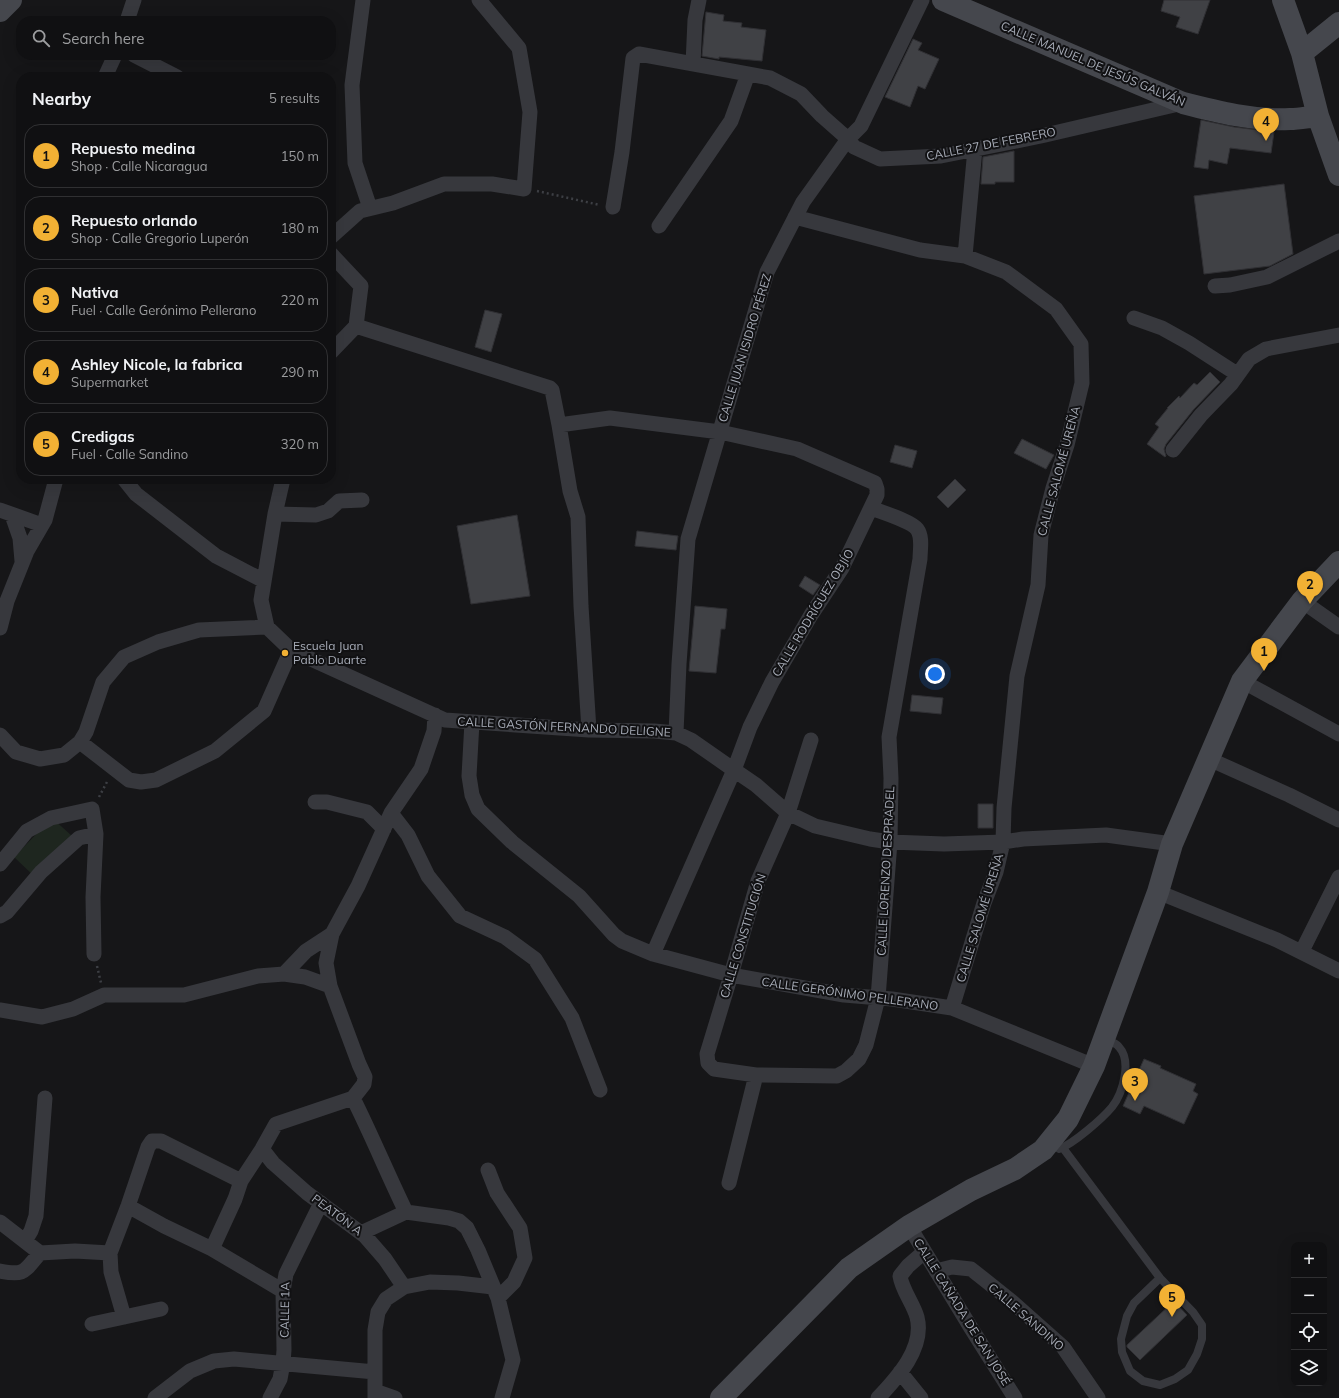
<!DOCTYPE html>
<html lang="en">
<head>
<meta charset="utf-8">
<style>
	:root { --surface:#101012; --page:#1e1e20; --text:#f1f3f6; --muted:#9c9d9f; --line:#303032; --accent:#f2b134 }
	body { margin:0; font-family:Mulish,sans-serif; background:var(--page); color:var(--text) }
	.controls { position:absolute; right:12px; bottom:12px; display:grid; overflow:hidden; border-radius:8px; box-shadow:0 4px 16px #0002 }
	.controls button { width:36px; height:36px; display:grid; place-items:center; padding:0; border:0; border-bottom:1px solid var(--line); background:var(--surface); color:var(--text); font:20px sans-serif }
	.you { position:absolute; left:935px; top:674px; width:14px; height:14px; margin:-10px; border:3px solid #fff; border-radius:50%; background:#1a73e8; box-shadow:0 0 0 6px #1a73e833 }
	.badge { display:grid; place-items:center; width:26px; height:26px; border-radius:50%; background:var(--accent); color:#111; font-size:13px; font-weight:700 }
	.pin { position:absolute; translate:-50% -33px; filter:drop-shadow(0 1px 2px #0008) }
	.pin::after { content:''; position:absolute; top:21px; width:14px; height:12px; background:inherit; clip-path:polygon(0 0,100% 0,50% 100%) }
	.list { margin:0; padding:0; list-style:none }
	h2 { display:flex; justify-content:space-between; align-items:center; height:52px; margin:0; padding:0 16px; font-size:17px }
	h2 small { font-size:13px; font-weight:400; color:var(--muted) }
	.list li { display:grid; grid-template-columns:26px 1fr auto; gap:12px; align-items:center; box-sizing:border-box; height:64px; margin:0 8px 8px; padding:0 8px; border:1px solid var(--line); border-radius:16px }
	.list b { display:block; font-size:15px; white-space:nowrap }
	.list p { margin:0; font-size:13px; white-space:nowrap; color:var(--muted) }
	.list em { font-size:13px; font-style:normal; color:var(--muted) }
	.icon { flex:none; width:22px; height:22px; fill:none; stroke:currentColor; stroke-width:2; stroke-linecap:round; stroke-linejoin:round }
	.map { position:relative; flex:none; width:1339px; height:1398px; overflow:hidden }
	.search { position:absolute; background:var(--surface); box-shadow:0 4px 16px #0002; left:16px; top:16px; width:320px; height:44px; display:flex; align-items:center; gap:10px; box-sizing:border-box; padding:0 14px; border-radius:16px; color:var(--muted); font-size:15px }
	.panel { position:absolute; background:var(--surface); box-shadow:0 4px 16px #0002; left:16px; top:72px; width:320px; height:412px; border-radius:16px }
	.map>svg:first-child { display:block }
</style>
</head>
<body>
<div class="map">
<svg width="1339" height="1398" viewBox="0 0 1339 1398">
	<rect width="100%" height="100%" fill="#161618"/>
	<path fill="#1e261f" d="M52,818L72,836L34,876L14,857Z"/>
	<path fill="#404145" stroke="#303034" d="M1164,0H1210L1198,34L1176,27L1180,17L1161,11Z
		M706,12L724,15L723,21L742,23L741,27L766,30L762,61L719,57V59L702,56Z
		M913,39L922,43L918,50L939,59L925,89L918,86L910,107L885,97Z
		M1201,120L1234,127L1274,132L1271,153L1230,148L1227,164L1209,160L1208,169L1194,167Z
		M1014,151V182H995V184H981L983,157Z
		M1284,184L1293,254L1270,266L1204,274L1194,196Z
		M485,310L502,314L491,352L475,347Z
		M1210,372L1220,382L1194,409L1166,444L1164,449L1166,456L1165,457L1147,444L1159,427L1155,424L1168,408H1167L1179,396L1180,398L1194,383L1197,385Z
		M1022,439L1054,455L1046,469L1014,453Z
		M895,445L917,451L912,468L890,462Z
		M955,479L966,490L948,508L937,497Z
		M517,515L530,596L471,604L457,526Z
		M637,531L678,536L676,550L635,546Z
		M805,576L820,585L813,595L799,586Z
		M695,606L727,609L725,629H721L716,673L689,671Z
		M912,695L943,698L941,714L910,711Z
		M978,804H993V828H978Z
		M1144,1059L1161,1066L1160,1068L1196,1084L1193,1091L1198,1094L1184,1124L1144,1106L1140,1114L1123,1106Z
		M1174,1301L1187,1315L1140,1360L1127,1347V1345Z"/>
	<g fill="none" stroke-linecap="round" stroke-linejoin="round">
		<path stroke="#3d3f44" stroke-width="2.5" stroke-dasharray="2 3" stroke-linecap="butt" d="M537,191L600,205
			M99,797L108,780
			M97,966L101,983"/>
		<path stroke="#37383d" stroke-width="8" d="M1063,1148L1160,1278L1193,1312L1202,1325V1339L1197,1354L1188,1370L1175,1379L1160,1385L1143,1381L1130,1371L1122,1352L1121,1339L1127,1316L1134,1303L1160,1278
			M1059,1149C1073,1144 1102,1119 1112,1107C1123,1093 1132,1061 1119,1047C1116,1043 1109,1041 1105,1039"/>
		<path stroke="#37383d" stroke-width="15" d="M363,0L352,85L355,163L370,208
			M127,21L134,0
			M134,55L177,77
			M693,64L695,20L699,0
			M105,77L115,55
			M613,207L622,152L633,58L639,54L770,78L801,94L822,116L848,139L854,147L880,159L941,156L1041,136L1183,103
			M795,217L920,250L965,256L1006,272L1056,309L1081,344L1082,383L1067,445L1053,488L1041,535L1038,585L1017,676L1004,808L1003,842L996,872L984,903L952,1008
			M659,226L731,121L748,74
			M331,237L360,211L393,203L444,184H492L524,189L530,112L519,48L479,0
			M331,254L361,286L356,326L331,352
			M965,256L975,149
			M1215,286L1230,285L1267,277L1339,241
			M1134,318L1162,328L1189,343L1237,374
			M356,326L550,388L552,390L559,425L570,491L578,517L581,606L589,730
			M559,425L610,418L720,432L797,449L875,483L877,489V495L842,568L811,615L772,682L750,727L734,770L653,954
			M1173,450L1201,415L1231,384L1249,359L1266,349L1339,335
			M124,479L136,494L216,556L264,581
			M283,479L275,514L261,600L267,627L291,650L445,720L589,730L654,731L676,733L691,740L734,770L756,785L788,813L815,826L870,839L890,842L944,844L1003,842L1023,839L1106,835L1172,844
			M0,510L42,525
			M275,514L316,515L328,511L339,501L362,500
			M12,515L20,538L22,561
			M1302,601L1339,627
			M0,628L7,601L27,551L45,520L56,479
			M1242,681L1339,734
			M472,722L469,776L472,795L478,809L512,842L579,896L614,935L622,941L653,954L731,975L844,995L892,999L952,1008L1094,1066
			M676,733L679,664L688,539L767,272L803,202L848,139L861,126L922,0
			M0,735L16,752L40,759L64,755L80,742L86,732L103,682L124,657L158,642L199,630L267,627
			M811,740L788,813L758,881L731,975L707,1054L708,1063L714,1069L756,1075L837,1076L846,1071L859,1059L866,1045L878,998L890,842L891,778L889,737L920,559C920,550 923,537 917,529C911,521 881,512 871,508
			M80,742L129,780L141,782L156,780L215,751L264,711L291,650
			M1209,759L1289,795L1339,820
			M315,802H327L367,812L384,829
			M391,813L408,835L428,876L460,916L505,937L535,959L572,1018L600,1090
			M0,864L27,831L51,818L92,809L96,834L93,897L94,954
			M1158,892L1277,940L1339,971
			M0,916L7,912L41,872L79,838L96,834
			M1302,951L1339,877
			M284,974L306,951L332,934
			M0,1010L42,1017L73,1009L104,995H184L258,976L284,974L305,977L330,986
			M262,1149L273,1163L307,1193L365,1236L385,1259L404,1287
			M488,1170L497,1193L520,1228L525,1258L514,1282L498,1298
			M729,1183L756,1075
			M128,1206L164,1226L212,1249L283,1291
			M406,1212C388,1175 372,1136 353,1098L364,1084L365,1077L359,1064L330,986L326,963L332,934L358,886L391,813L421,769L434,731L435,715
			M0,1222L40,1253L75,1251L110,1253
			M909,1226L971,1328L1015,1398
			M361,1233L406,1212L449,1218L459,1221L467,1228L478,1250L498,1298L513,1360L502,1398
			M25,1241L31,1231L36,1216L45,1098
			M212,1249L235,1199L241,1181L262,1149L276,1124L353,1098
			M0,1271C26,1276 24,1271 40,1253
			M936,1271L952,1267L971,1269L1010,1300L1063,1347L1098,1398
			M124,1317L111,1272L110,1253L128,1206L148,1147L152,1141H161L241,1181
			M92,1324L161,1309
			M900,1372L921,1398
			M375,1391L395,1398
			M155,1398L190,1371L214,1361L234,1359L375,1372
			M270,1398L280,1379L283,1363L284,1350L283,1291L286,1274L321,1203
			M375,1398V1330L378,1312L386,1299L404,1287L430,1282L458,1283L493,1287
			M878,1398C897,1378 925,1348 917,1317C913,1303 902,1290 900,1276L908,1266L924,1252"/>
		<path stroke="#45474d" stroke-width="22" d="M943,0L1183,103C1218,112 1254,121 1290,119C1299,119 1308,117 1318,116
			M1283,0L1302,53L1318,116L1339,175
			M0,11L11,0
			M1302,53L1339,23
			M721,1398L849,1268L909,1226L971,1190L1015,1169L1043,1150L1068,1119L1094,1066L1158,892L1172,844L1242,681L1302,601L1339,562"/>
	</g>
	<circle fill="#f2b134" stroke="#111113" stroke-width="1.5" cx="285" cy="653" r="4"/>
	<g text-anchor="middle" stroke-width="4" stroke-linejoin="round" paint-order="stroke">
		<g font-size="12" fill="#a8adb8" stroke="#111113">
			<text transform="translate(1093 64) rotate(23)" y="4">CALLE MANUEL DE JESÚS GALVÁN</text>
			<text transform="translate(991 144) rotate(-11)" y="4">CALLE 27 DE FEBRERO</text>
			<text transform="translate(745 348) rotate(-73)" y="4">CALLE JUAN ISIDRO PÉREZ</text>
			<text transform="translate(1059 471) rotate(-75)" y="4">CALLE SALOMÉ UREÑA</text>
			<text transform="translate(813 613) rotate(-59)" y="4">CALLE RODRÍGUEZ OBJÍO</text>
			<text transform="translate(564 727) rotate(3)" y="4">CALLE GASTÓN FERNANDO DELIGNE</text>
			<text transform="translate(886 871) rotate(-87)" y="4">CALLE LORENZO DESPRADEL</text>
			<text transform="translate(980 918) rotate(-73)" y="4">CALLE SALOMÉ UREÑA</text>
			<text transform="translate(743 936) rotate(-73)" y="4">CALLE CONSTITUCIÓN</text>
			<text transform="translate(850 994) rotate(8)" y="4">CALLE GERÓNIMO PELLERANO</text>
			<text transform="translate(337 1215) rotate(37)" y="4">PEATÓN A</text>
			<text transform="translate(285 1310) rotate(-89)" y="4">CALLE 1A</text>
			<text transform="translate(962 1312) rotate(58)" y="4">CALLE CAÑADA DE SAN JOSÉ</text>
			<text transform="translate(1026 1317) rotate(41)" y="4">CALLE SANDINO</text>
		</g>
		<g font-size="12" fill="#a8adb8" stroke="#111113" text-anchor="start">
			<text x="293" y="650">Escuela Juan<tspan x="293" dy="14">Pablo Duarte</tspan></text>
		</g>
	</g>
</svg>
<div class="controls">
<button>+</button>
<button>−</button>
<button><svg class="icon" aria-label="locate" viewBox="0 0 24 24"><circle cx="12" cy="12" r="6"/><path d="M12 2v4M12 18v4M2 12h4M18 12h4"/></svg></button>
<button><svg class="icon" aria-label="layers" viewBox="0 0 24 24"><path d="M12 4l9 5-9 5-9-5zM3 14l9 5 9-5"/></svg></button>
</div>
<div class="you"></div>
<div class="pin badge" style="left:1264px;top:671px">1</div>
<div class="pin badge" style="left:1310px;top:604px">2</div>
<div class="pin badge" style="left:1135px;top:1101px">3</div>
<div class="pin badge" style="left:1266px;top:141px">4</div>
<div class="pin badge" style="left:1172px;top:1317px">5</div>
<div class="search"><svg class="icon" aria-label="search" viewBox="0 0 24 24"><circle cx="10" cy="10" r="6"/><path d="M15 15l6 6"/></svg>Search here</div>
<section class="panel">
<h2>Nearby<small>5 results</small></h2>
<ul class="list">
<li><span class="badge">1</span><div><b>Repuesto medina</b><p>Shop · Calle Nicaragua</p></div><em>150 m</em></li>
<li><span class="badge">2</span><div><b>Repuesto orlando</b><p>Shop · Calle Gregorio Luperón</p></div><em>180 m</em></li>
<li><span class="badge">3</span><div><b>Nativa</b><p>Fuel · Calle Gerónimo Pellerano</p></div><em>220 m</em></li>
<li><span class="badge">4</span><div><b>Ashley Nicole, la fabrica</b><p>Supermarket</p></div><em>290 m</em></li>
<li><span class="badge">5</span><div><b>Credigas</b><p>Fuel · Calle Sandino</p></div><em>320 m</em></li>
</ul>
</section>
</div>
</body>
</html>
